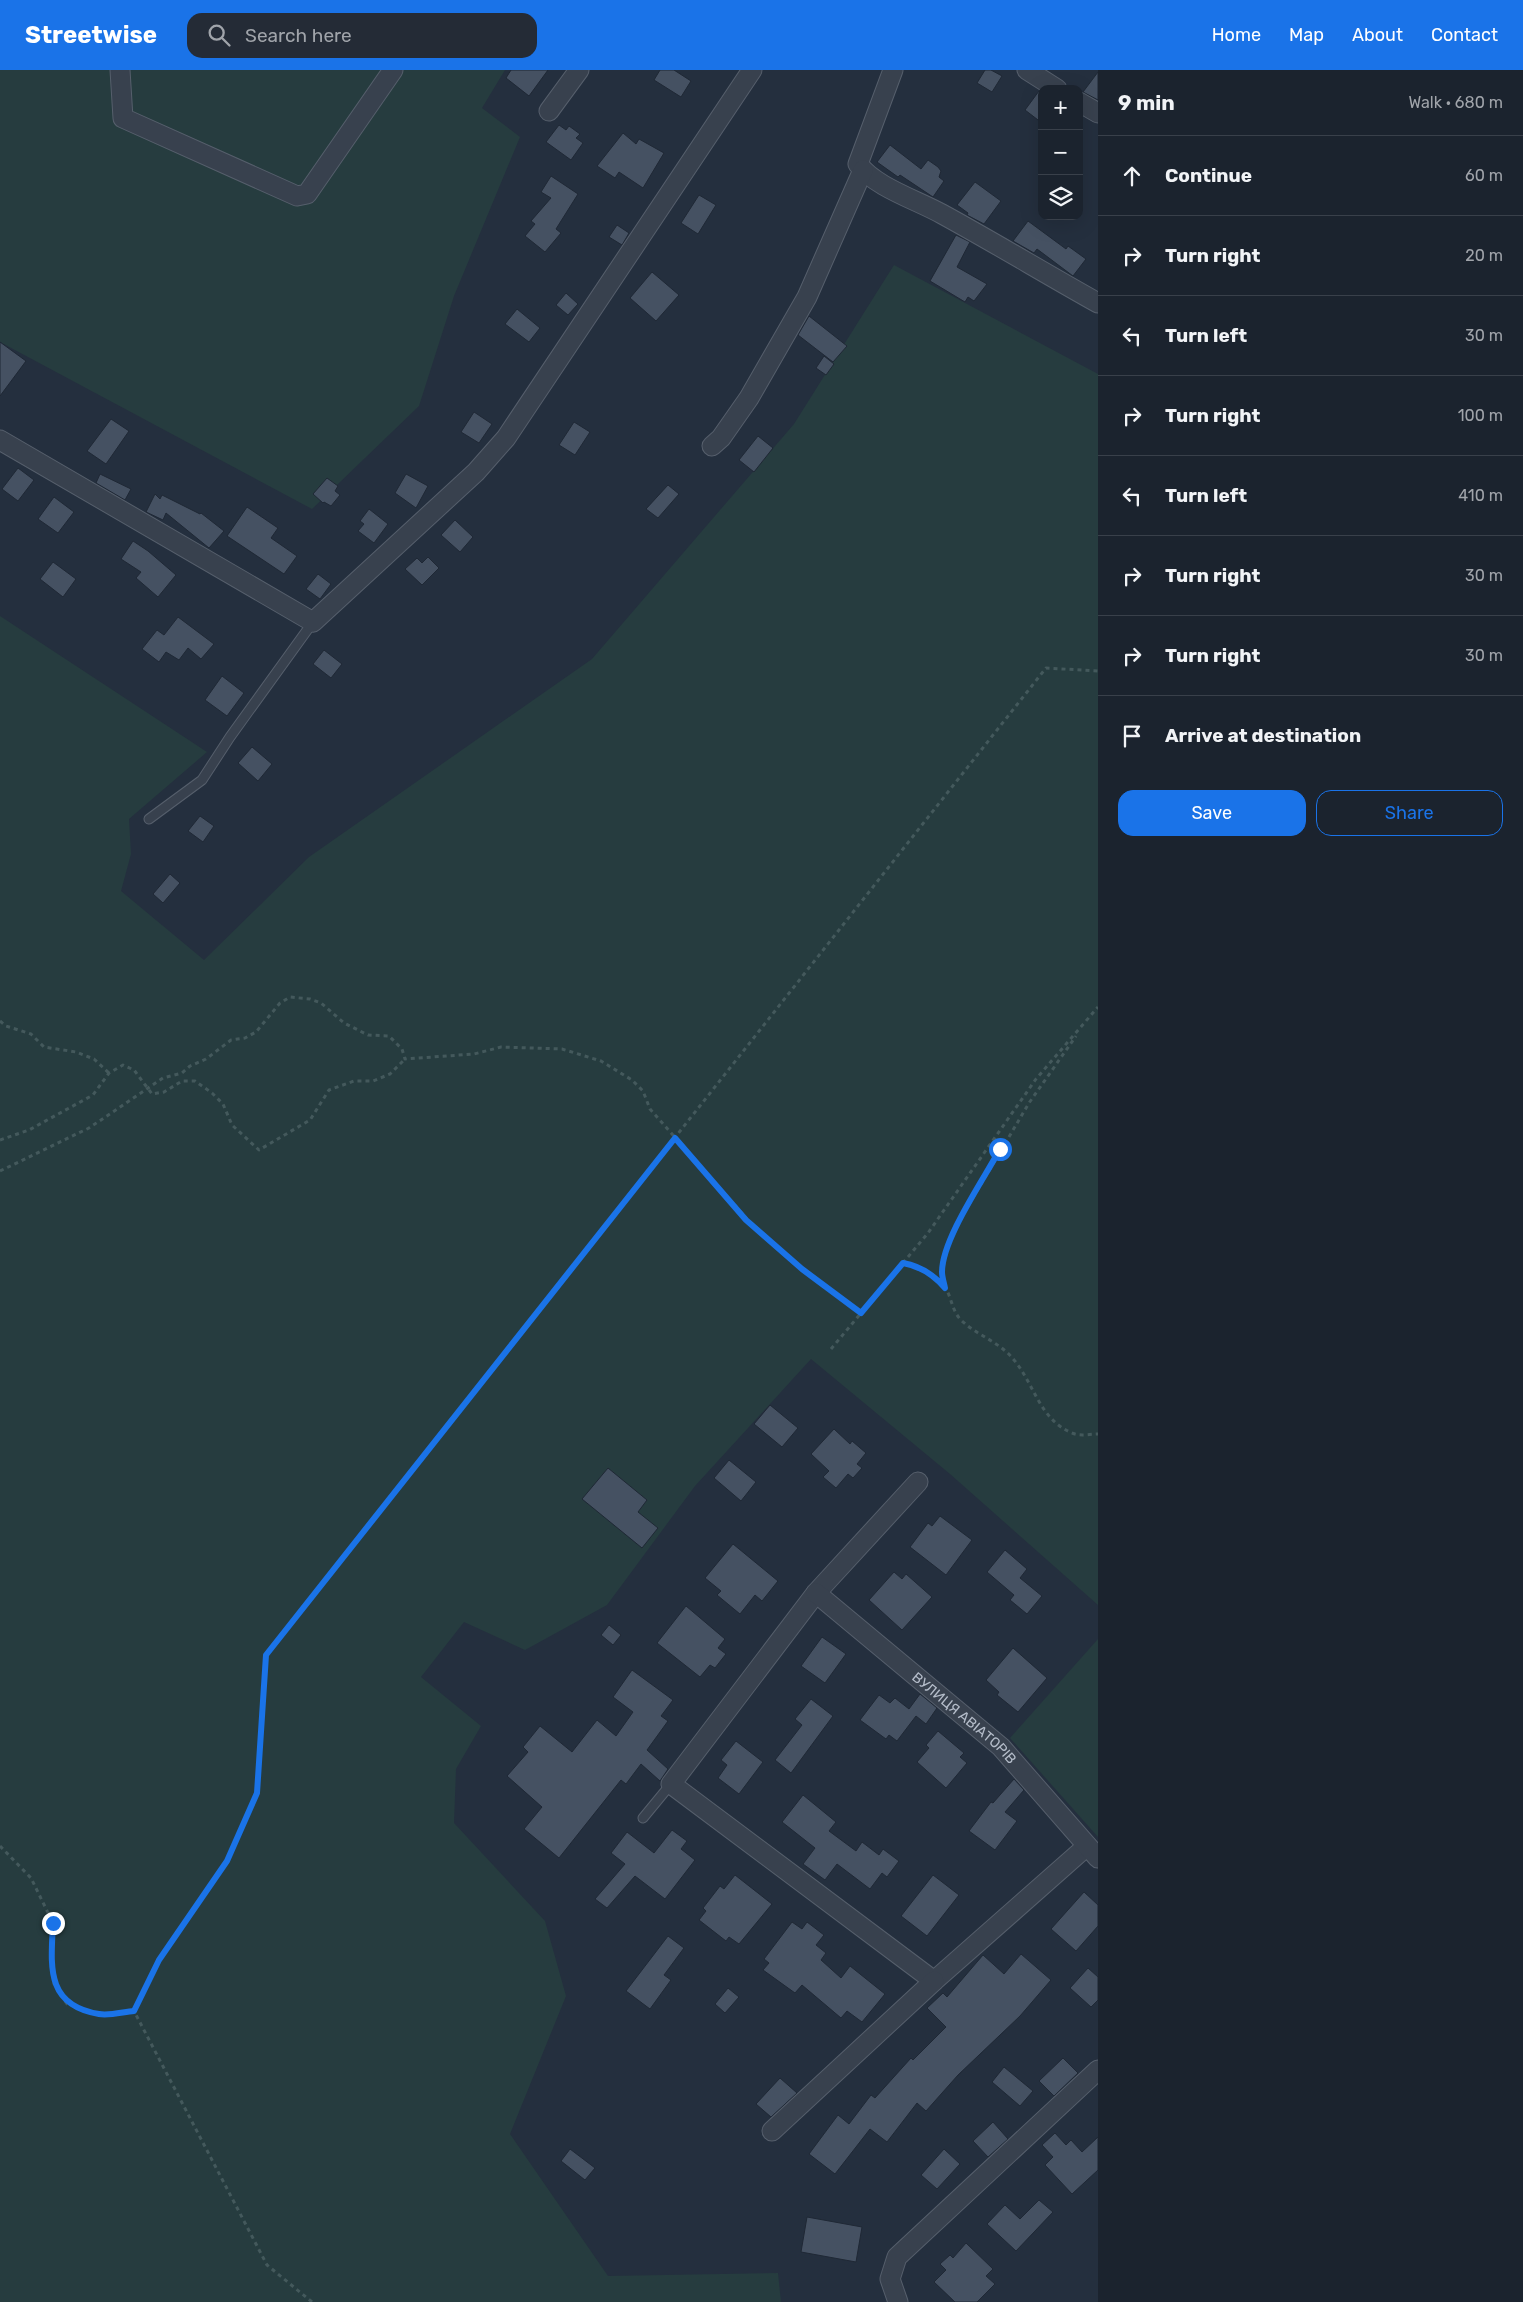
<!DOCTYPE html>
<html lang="en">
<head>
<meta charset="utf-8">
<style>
	:root { --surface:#1b232e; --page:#242b36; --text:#f1f3f6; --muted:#a0a4aa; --line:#39404a; --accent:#1a73e8 }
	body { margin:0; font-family:Rubik,sans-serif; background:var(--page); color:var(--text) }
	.controls { position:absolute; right:15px; top:15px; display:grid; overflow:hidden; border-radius:10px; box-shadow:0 5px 20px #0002 }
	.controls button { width:45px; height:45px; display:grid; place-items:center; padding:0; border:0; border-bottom:1px solid var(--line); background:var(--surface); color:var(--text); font:25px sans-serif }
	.stop { position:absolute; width:15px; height:15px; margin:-11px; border:4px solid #1a73e8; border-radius:50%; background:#fff }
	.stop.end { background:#1a73e8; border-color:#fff; box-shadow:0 1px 5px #0008 }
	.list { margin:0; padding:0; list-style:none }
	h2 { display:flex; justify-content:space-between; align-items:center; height:65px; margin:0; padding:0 20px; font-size:21px }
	h2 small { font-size:16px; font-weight:400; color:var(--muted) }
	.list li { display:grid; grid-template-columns:32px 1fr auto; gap:15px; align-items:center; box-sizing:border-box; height:80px; padding:0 20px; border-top:1px solid var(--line) }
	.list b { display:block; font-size:19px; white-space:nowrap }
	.list em { font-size:16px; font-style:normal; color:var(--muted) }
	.actions { display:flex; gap:10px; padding:15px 20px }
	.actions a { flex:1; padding:11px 0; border:1px solid var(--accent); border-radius:15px; text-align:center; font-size:18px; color:var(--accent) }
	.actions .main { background:var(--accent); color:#fff }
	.icon { flex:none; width:28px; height:28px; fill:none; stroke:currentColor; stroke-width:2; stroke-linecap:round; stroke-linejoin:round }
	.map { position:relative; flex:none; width:1098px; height:2232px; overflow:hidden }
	header { display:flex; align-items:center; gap:30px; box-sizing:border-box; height:70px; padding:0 25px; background:var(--accent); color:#fff }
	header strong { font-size:24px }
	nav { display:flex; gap:28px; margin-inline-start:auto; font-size:18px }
	.search { width:350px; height:45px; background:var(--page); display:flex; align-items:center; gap:12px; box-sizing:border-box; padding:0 18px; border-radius:15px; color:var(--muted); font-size:19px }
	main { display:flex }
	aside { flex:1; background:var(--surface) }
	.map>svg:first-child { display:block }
</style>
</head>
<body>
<header>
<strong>Streetwise</strong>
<div class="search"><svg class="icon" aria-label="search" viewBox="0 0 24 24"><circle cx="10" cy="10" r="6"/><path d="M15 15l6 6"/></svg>Search here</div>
<nav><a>Home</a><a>Map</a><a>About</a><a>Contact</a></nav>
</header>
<main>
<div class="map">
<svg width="1098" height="2232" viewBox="0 0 1098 2232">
	<rect width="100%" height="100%" fill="#242f3e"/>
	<path fill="#263c3f" d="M0,0H505L482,38L520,67L454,226L419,336L312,439L0,272Z
		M894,195L1098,304V1535L950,1404L811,1289L695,1416L607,1535L525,1580L464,1552L421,1607L481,1656L456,1699L454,1753L545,1851L566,1926L510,2064L608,2206L778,2203L781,2232H0V546L207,682L129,749L131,784L121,821L204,890L309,787L592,589L794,354Z
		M1098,1569V1767L1010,1668Z"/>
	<path fill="#455162" stroke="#1f2835" d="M511,0H548L529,26L506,8Z
		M660,0H674L691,11L681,27L654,10Z
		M985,0H991L1002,6L992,22L977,13Z
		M1098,2V30L1083,22Z
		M1039,21L1042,23V53L1025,40Z
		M559,55L566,60L569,56L580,64L576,68L583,73L571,90L546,72Z
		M623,63L636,74L639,69L664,83L643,118L619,102L615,108L597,96Z
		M890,75L921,99L928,90L938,97L941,101L939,107L944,111L933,127L900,105L898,107L877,92Z
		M551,106L578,124L556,159L561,163L545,182L525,166L535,154L531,151L551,128L541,122Z
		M975,112L1001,131L984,154L967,145L968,143L957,135Z
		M699,125L716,135L698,164L681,153Z
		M1028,151L1066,179L1068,176L1086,189L1073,206L1037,179L1034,183L1013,171Z
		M617,155L629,163L622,175L609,167Z
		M956,165L970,172L957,197L987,214L974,231L968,227L965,232L930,211Z
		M652,202L679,225L656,251L630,228Z
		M566,223L578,234L568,245L556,235Z
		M517,239L540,258L529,272L505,254Z
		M809,246L847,276L833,292L798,265Z
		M0,272L26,291L0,326Z
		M824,286L834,294L826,305L816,298Z
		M474,342L492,354L479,373L461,362Z
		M111,349L129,361L106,394L87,381Z
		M574,352L590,362L575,385L559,375Z
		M758,366L773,378L754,402L739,390Z
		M18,398L34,410L18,431L2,419Z
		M100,404L131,419L125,430L96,413Z
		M406,404L428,416L416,438L395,423Z
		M327,408L338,416L335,421L340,425L331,436L324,432L323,433L313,424Z
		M668,415L679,424L658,448L646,439Z
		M155,424L160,429L162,425L200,444L201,443L224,461L209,478L166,443L163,450L146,442Z
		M54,427L74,442L58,463L38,449Z
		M247,437L278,458L271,468L297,486L284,504L227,466Z
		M369,439L388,454L374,473L358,461L364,454L360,451Z
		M455,450L473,467L460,482L441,465Z
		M133,471L148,481L176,505L158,527L136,508L141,502L121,489Z
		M428,487L439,498L422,515L405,499L417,488L422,493Z
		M53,492L76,509L63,527L40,509Z
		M318,504L331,514L320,529L306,519Z
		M178,547L214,574L201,589L188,578L179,590L166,582L159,592L142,579L157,560L164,565Z
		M324,580L342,594L331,608L313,594Z
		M222,606L244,623L227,646L205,630Z
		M252,677L272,694L258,711L238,693Z
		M200,746L214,756L203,772L188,761Z
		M170,804L180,813L163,833L153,824Z
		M770,1335L798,1358L782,1377L754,1354Z
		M834,1359L850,1374L852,1371L866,1383L857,1394L862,1398L853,1408L848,1404L836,1418L823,1407L829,1401L811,1384Z
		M729,1390L756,1412L741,1431L714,1408Z
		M608,1398L647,1430L638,1442L658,1458L642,1478L582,1429Z
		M940,1446L972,1470L946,1505L910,1477L928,1453L932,1456Z
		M733,1474L778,1511L762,1531L755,1525L740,1544L717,1525L721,1521L705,1508Z
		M1005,1480L1027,1499L1020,1508L1042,1526L1027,1544L1010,1530L1014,1525L987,1502Z
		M894,1502L902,1509L906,1504L932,1527L902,1560L869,1530Z
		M686,1536L725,1569L718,1578L726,1584L715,1598L710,1595L700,1607L657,1573Z
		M609,1555L621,1565L613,1575L601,1565Z
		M822,1567L846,1584L825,1613L801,1596Z
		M1013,1578L1047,1608L1018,1642L997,1625L999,1622L986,1610Z
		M632,1600L673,1630L661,1646L668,1651L647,1680L668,1699L660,1711L641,1694L626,1714L621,1710L559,1788L524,1759L542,1737L507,1706L528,1682L523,1677L540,1656L572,1682L597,1650L616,1666L633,1642L613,1627Z
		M920,1624L937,1638L926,1654L916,1646L897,1671L889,1665L886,1669L860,1650L879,1625L890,1633L895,1628L909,1639Z
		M811,1629L833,1646L791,1703L775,1690L802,1655L795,1649Z
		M938,1661L964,1683L960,1687L967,1693L946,1718L917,1692L929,1678L926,1675Z
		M736,1671L763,1692L739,1724L718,1708L727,1695L721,1690Z
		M1014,1709L1024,1720L1005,1742L1017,1751L995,1780L969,1761L991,1732L993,1733Z
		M803,1725L836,1752L829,1761L856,1781L862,1772L879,1785L883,1779L899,1791L887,1807L882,1803L870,1819L837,1794L825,1810L803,1794L815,1778L782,1752Z
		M672,1760L687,1771L681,1779L695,1790L665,1829L635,1806L607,1838L595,1829L625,1794L611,1783L627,1762L654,1783Z
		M735,1805L772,1834L739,1874L729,1867L726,1871L699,1850L706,1841L703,1838L720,1816L724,1819Z
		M933,1805L959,1825L927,1866L901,1846Z
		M1084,1822L1098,1835V1856L1076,1881L1051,1859Z
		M792,1852L802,1859L807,1852L824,1865L816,1875L826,1883L821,1890L841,1908L850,1896L885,1924L862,1952L847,1941L841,1948L802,1915L795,1923L763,1900L769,1893L764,1889Z
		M668,1866L684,1878L664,1905L671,1910L650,1939L626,1921Z
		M1021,1884L1051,1910L1020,1946L958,2005L926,2041L917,2033L887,2072L870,2059L835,2104L809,2084L838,2045L849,2054L871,2025L875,2028L911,1988L913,1990L946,1957L927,1938L943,1923L947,1927L983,1885L1004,1904Z
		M1088,1898L1098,1907V1930L1091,1937L1070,1918Z
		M728,1918L739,1927L725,1943L715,1934Z
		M1063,1988L1078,2003L1054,2026L1039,2011Z
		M1004,1997L1033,2021L1020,2036L992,2012Z
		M780,2008L797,2023L771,2047L756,2034Z
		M993,2052L1008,2069L988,2087L973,2071Z
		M1055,2063L1066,2075L1071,2070L1082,2082L1098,2067V2100L1072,2124L1045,2095L1053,2087L1042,2075Z
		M570,2079L595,2098L585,2110L561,2091Z
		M944,2079L960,2094L937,2119L921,2105Z
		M1039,2130L1053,2142L1016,2181L987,2154L1005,2135L1020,2149Z
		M807,2147L862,2157L856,2192L801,2182Z
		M966,2173L993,2199L986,2206L995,2214L977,2232H955L934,2212L946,2200L940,2194L950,2185L953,2188Z"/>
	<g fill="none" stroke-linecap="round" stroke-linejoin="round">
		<defs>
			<path id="lane" d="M149,749L202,710L230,667L313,552
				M643,1748L671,1714"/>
			<g id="street">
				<path d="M120,0L123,48L297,126L307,124L393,0"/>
				<path d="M893,0L858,94C875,117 917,130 942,144C995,173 1046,204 1098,233"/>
				<path d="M1027,0L1057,19"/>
				<path d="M1079,32L1098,43"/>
				<path d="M549,41L579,0"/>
				<path d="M0,370L313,552L476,402L506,368L752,0"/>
				<path d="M712,376L721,368L749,328L807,227L863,100"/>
				<path d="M918,1412L816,1523L671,1714L934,1911L1087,1776"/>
				<path id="s1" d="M816,1523L1001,1677L1098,1788"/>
				<path d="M772,2061L934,1911"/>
				<path d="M898,2232L890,2209L897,2187L1098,2000"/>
			</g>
		</defs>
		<use href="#lane" stroke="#565f6c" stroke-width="11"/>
		<use href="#street" stroke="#565f6c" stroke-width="21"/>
		<path stroke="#44595c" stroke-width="3" stroke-dasharray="4 4" stroke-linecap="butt" d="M0,951L6,956L31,964L44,977L76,982L94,989L109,1003
			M0,1070L29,1060L93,1025L109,1003L123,995L134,1000L152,1024L164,1022L182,1011H195L212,1023L223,1034L232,1055L259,1080L310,1050L329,1020L354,1011H373L390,1004L405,989
			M0,1101L89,1058L163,1008L182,1003L190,996L206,989L231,970L245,968L256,962L280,933L290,927L310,929L321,933L344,953L368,965L389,966L402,979L405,989L474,984L501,977L562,979L601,991L632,1010L643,1021L650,1039L747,1149L802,1199L861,1243
			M903,1193C919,1195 936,1204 945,1217C952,1228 952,1242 962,1251C978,1266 1000,1272 1014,1290C1035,1315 1040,1352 1075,1364C1082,1366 1091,1364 1098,1364
			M945,1218L942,1202L948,1176L964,1143L1029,1033L1076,966
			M831,1279L928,1163L1036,1009L1098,937
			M0,1776L31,1808L53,1853L51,1885L54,1914L67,1934L100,1945L134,1941
			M312,2232L267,2195L134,1941L159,1890L227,1791L257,1723L266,1585L1046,598L1098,601"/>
		<use href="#lane" stroke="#38414e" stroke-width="9"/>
		<use href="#street" stroke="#38414e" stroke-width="19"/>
	</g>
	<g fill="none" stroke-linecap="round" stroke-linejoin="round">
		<path stroke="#1a73e8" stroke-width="6" d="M53,1853C51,1896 45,1935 99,1944C109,1946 123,1942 134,1941L159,1890L227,1791L257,1723L266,1585L675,1068L746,1150L802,1199L861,1243L903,1193C920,1196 933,1204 945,1218C944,1213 942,1207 942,1202C942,1169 984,1109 1000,1079"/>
	</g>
	<g text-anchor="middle" stroke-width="4.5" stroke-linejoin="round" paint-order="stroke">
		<g font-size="14" fill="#b4bcc9" stroke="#1d2633">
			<text dy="5" stroke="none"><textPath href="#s1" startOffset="194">ВУЛИЦЯ АВІАТОРІВ</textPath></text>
		</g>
	</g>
</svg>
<div class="controls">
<button>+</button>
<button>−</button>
<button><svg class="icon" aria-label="layers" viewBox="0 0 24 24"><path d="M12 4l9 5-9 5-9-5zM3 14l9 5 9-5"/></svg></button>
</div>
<div class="stop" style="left:1000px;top:1079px"></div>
<div class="stop end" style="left:53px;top:1853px"></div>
</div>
<aside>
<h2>9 min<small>Walk · 680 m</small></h2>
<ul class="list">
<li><svg class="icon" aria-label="ahead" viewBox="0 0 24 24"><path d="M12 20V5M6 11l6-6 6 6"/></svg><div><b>Continue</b></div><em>60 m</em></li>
<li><svg class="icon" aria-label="right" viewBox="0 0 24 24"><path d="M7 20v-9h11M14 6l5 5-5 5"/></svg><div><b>Turn right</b></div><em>20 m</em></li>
<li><svg class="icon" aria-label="left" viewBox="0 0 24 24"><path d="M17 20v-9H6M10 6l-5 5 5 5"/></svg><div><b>Turn left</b></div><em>30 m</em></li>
<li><svg class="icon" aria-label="right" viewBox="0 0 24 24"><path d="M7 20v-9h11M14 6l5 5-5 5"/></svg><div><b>Turn right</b></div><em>100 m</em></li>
<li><svg class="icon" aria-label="left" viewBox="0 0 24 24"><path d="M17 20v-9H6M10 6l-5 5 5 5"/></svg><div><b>Turn left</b></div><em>410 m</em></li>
<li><svg class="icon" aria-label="right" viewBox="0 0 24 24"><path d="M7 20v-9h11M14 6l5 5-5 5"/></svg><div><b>Turn right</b></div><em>30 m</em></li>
<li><svg class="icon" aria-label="right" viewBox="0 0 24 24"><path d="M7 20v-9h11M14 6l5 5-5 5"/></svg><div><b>Turn right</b></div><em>30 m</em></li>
<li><svg class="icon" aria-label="arrive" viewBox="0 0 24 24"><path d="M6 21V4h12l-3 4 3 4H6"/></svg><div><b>Arrive at destination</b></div></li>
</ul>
<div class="actions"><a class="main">Save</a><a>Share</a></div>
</aside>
</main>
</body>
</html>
